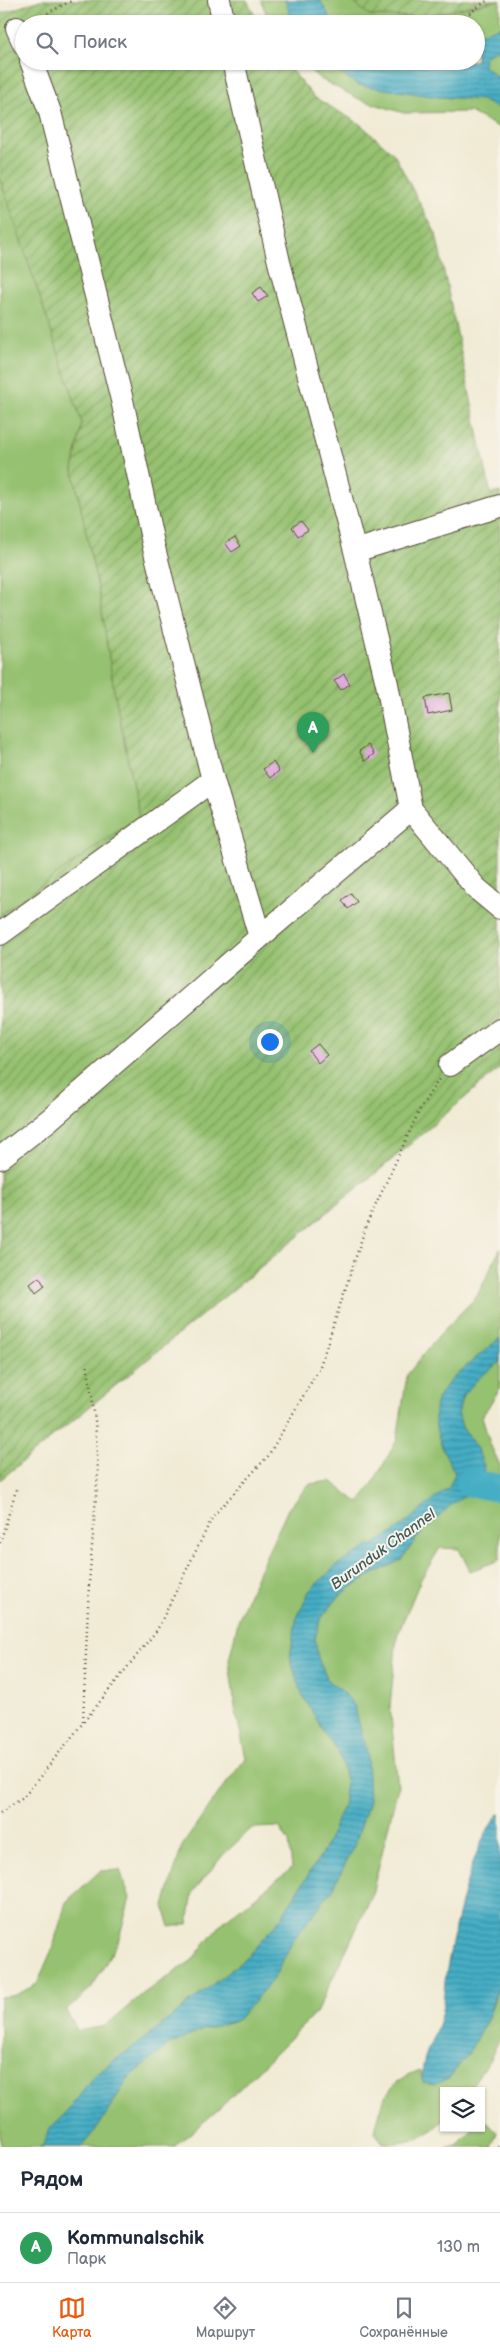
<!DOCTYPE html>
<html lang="ru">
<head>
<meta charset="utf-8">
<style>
	:root { --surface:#fff; --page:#f2f2f3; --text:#1f2937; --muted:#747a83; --line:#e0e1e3; --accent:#ea580c }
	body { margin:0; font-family:"Balsamiq Sans",sans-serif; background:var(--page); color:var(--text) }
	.controls { position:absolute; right:15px; bottom:15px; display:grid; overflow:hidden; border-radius:0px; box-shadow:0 1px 4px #0004 }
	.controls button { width:45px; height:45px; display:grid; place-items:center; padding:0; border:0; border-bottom:1px solid var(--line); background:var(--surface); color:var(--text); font:25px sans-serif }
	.you { position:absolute; left:269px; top:1041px; width:18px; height:18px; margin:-12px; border:4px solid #fff; border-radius:50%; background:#1a73e8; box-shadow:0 0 0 8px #1a73e833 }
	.badge { display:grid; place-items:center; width:32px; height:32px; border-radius:50%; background:var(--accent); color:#fff; font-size:16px; font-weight:700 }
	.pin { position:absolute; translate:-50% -41px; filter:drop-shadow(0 1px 2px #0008) }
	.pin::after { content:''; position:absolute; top:26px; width:18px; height:15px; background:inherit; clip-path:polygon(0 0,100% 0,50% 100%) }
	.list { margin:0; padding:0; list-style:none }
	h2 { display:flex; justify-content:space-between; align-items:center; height:65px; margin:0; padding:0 20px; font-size:21px }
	h2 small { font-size:16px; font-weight:400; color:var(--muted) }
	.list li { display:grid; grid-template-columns:32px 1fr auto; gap:15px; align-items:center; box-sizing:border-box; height:70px; padding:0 20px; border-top:1px solid var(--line) }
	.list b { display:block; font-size:19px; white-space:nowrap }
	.list p { margin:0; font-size:16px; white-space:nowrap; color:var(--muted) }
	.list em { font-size:16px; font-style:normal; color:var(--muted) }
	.icon { flex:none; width:28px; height:28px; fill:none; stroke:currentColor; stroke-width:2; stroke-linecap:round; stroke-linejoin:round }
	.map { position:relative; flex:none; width:500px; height:2147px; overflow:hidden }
	.search { position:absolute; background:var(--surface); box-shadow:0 1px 4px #0004; left:15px; right:15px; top:15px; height:55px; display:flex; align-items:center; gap:12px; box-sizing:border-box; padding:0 18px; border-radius:28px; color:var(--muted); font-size:19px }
	.sheet { height:135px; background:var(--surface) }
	nav { display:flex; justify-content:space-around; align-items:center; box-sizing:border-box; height:70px; border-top:1px solid var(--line); background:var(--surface); font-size:14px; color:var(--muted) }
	nav a { display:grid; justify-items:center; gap:2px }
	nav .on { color:var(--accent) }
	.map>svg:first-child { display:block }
</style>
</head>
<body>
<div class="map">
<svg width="500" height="2147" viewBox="0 0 500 2147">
	<defs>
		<pattern id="garden-furrows" width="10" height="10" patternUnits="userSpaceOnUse" patternTransform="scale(1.25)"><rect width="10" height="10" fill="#95c16f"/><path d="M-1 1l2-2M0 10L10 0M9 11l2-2" fill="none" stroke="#7b9d5b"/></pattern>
		<pattern id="water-rules" width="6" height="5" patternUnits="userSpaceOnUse" patternTransform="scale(1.25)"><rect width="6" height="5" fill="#45adc4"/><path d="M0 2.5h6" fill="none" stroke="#3b8d9f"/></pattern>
	</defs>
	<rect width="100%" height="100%" fill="#f7f3e8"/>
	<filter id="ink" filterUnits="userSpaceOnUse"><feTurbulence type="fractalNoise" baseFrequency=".02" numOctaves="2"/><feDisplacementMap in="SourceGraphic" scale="10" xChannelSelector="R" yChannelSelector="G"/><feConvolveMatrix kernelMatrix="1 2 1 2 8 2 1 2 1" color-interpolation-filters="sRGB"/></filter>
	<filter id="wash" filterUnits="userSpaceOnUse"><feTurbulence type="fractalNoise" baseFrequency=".0096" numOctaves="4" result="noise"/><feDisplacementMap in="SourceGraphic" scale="20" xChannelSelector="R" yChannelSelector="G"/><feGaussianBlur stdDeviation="1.12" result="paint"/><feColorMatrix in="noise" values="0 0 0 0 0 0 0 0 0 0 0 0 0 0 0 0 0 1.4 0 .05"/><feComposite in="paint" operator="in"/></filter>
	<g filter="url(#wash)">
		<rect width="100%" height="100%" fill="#f1ebd5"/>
		<path fill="#95c16f" stroke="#687646" d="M261,0H351L370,16L423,17L500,0V128L470,112L404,113L361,100L320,79L300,61H476V24H270Z
			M0,178L82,423L73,470L100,598L114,690L139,816L0,915Z
			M500,1249V1388L482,1417L490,1444L500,1465V1560L470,1571L459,1549L440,1548L421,1579L397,1636L390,1706L398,1787L371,1898L316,2013L219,2109L174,2147H0V1997L16,1995L37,1984L53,1947L66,1902L100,1871L120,1870L130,1898L118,1942L92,1987L66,2011L78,2031L105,2026L144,1993L191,1961L222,1923L292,1868L289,1842L279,1827L252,1828L224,1854L193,1892L188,1924L170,1927L164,1906L182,1846L218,1794L246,1758L235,1708L229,1660L239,1618L259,1571L288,1509L309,1484L331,1481L359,1503L373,1483L397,1440L407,1375L439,1335L477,1296Z
			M500,1981V2038L490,2059L468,2091H444V2119C426,2138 409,2145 383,2143L375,2132C382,2099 386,2083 420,2070L423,2083L488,2018Z
			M481,2122H488L497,2132L492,2147H447L457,2145L474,2128H481Z"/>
		<path fill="url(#garden-furrows)" stroke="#687646" d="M40,0H247L259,24H24V61H284L314,97L360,124L394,154L436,234L491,494L500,492V1068L388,1163L0,1480V915L139,816L114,690L100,598L73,470L82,423L0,178V14Z
			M351,0H496L423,17L370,16Z"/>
		<path fill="url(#water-rules)" stroke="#406c71" d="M285,0H320L334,24H293Z
			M500,27V48L485,55L484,66L500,79V109L481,100L438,97L358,85L321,61H408L427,64L433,61H476V34Z
			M500,1338V1362L480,1377L463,1395L458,1412L462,1427L477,1449L484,1466L481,1481L468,1494L451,1505L417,1538L401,1560L362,1580L340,1595L320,1620L315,1639L318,1658L328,1681L343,1692L354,1705L367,1753L369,1801L355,1844L333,1889L294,1939L274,1978L237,2020L203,2030L167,2046L128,2079L99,2126L81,2147H40L43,2145L49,2129L66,2113L95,2074L136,2045L246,1958L280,1919L324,1850L343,1806L346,1780L339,1753L324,1733L300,1690L290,1657L296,1620L309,1591L338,1564L393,1533L449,1487L455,1473C444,1453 429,1424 437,1400C443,1382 485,1351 500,1338Z
			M500,1813V1981L488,2018L468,2054L450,2077L435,2085L423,2083C418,2059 437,2036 442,2011C444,1999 444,1986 446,1974C454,1931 470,1844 500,1813Z"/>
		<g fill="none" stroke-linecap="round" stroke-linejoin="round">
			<path stroke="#45adc4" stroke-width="28" d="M470,1483L500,1488"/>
		</g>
		<g id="blocks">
			<path fill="#dfa8dc" d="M261,287L268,296L258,302L252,293Z
				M301,521L308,530L298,536L292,527Z
				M235,537L241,546L232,552L225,543Z
				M344,674L350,684L341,690L334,681Z
				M449,693L452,710L428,715L425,698Z
				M368,745L374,754L365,761L359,751Z
				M273,762L279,771L270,778L263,769Z
				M351,893L357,902L348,909L342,900Z
				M318,1044L327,1055L318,1063L309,1051Z
				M39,1277L45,1286L36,1293L30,1284Z"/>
		</g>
	</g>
	<g filter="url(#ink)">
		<use href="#blocks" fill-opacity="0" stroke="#564739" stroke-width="1"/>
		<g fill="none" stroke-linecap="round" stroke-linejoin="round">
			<defs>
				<path id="minor" d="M219,0L224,24
					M17,28L24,44
					M31,61L50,112L122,400L154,548L213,780L260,937
					M233,61L279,262L355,551L387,684L411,809L476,888L500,908
					M355,551L500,506
					M0,934L213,780
					M450,1065L500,1029
					M0,1158L49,1120L260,937L411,809"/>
			</defs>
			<use href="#minor" stroke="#564739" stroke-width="24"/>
			<path stroke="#564739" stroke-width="2.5" stroke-dasharray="1 4" stroke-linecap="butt" d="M461,19L488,0
				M34,20L73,0
				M0,1543L17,1487
				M83,1721L89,1584L98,1472L95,1419L87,1363
				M0,1813L23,1798L157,1630L213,1516L268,1456L319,1369L366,1226L421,1107L439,1079
				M498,2147L500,2144"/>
			<use href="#minor" stroke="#fff" stroke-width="22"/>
		</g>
	</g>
	<g text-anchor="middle" stroke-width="4" stroke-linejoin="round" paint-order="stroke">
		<g font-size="15" font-style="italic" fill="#3e5858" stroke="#f7f3e8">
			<text transform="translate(383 1549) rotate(-36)" y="5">Burunduk Channel</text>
		</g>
	</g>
</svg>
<div class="controls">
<button><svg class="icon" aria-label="layers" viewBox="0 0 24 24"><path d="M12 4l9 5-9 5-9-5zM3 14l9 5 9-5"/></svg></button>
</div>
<div class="you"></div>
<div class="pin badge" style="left:313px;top:753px;background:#2e9e5b">A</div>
<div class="search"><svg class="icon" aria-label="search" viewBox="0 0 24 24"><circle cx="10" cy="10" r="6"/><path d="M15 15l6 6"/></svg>Поиск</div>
</div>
<section class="sheet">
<h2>Рядом<small></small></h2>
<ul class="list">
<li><span class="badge" style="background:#2e9e5b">A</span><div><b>Kommunalschik</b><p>Парк</p></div><em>130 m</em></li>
</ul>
</section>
<nav>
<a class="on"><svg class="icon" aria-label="map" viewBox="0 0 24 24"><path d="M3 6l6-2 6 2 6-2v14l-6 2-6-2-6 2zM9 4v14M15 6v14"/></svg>Карта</a>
<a><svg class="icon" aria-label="directions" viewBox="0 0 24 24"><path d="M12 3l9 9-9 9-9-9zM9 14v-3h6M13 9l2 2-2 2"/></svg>Маршрут</a>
<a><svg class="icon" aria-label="saved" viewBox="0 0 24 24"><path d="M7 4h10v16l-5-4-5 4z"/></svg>Сохранённые</a>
</nav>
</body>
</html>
